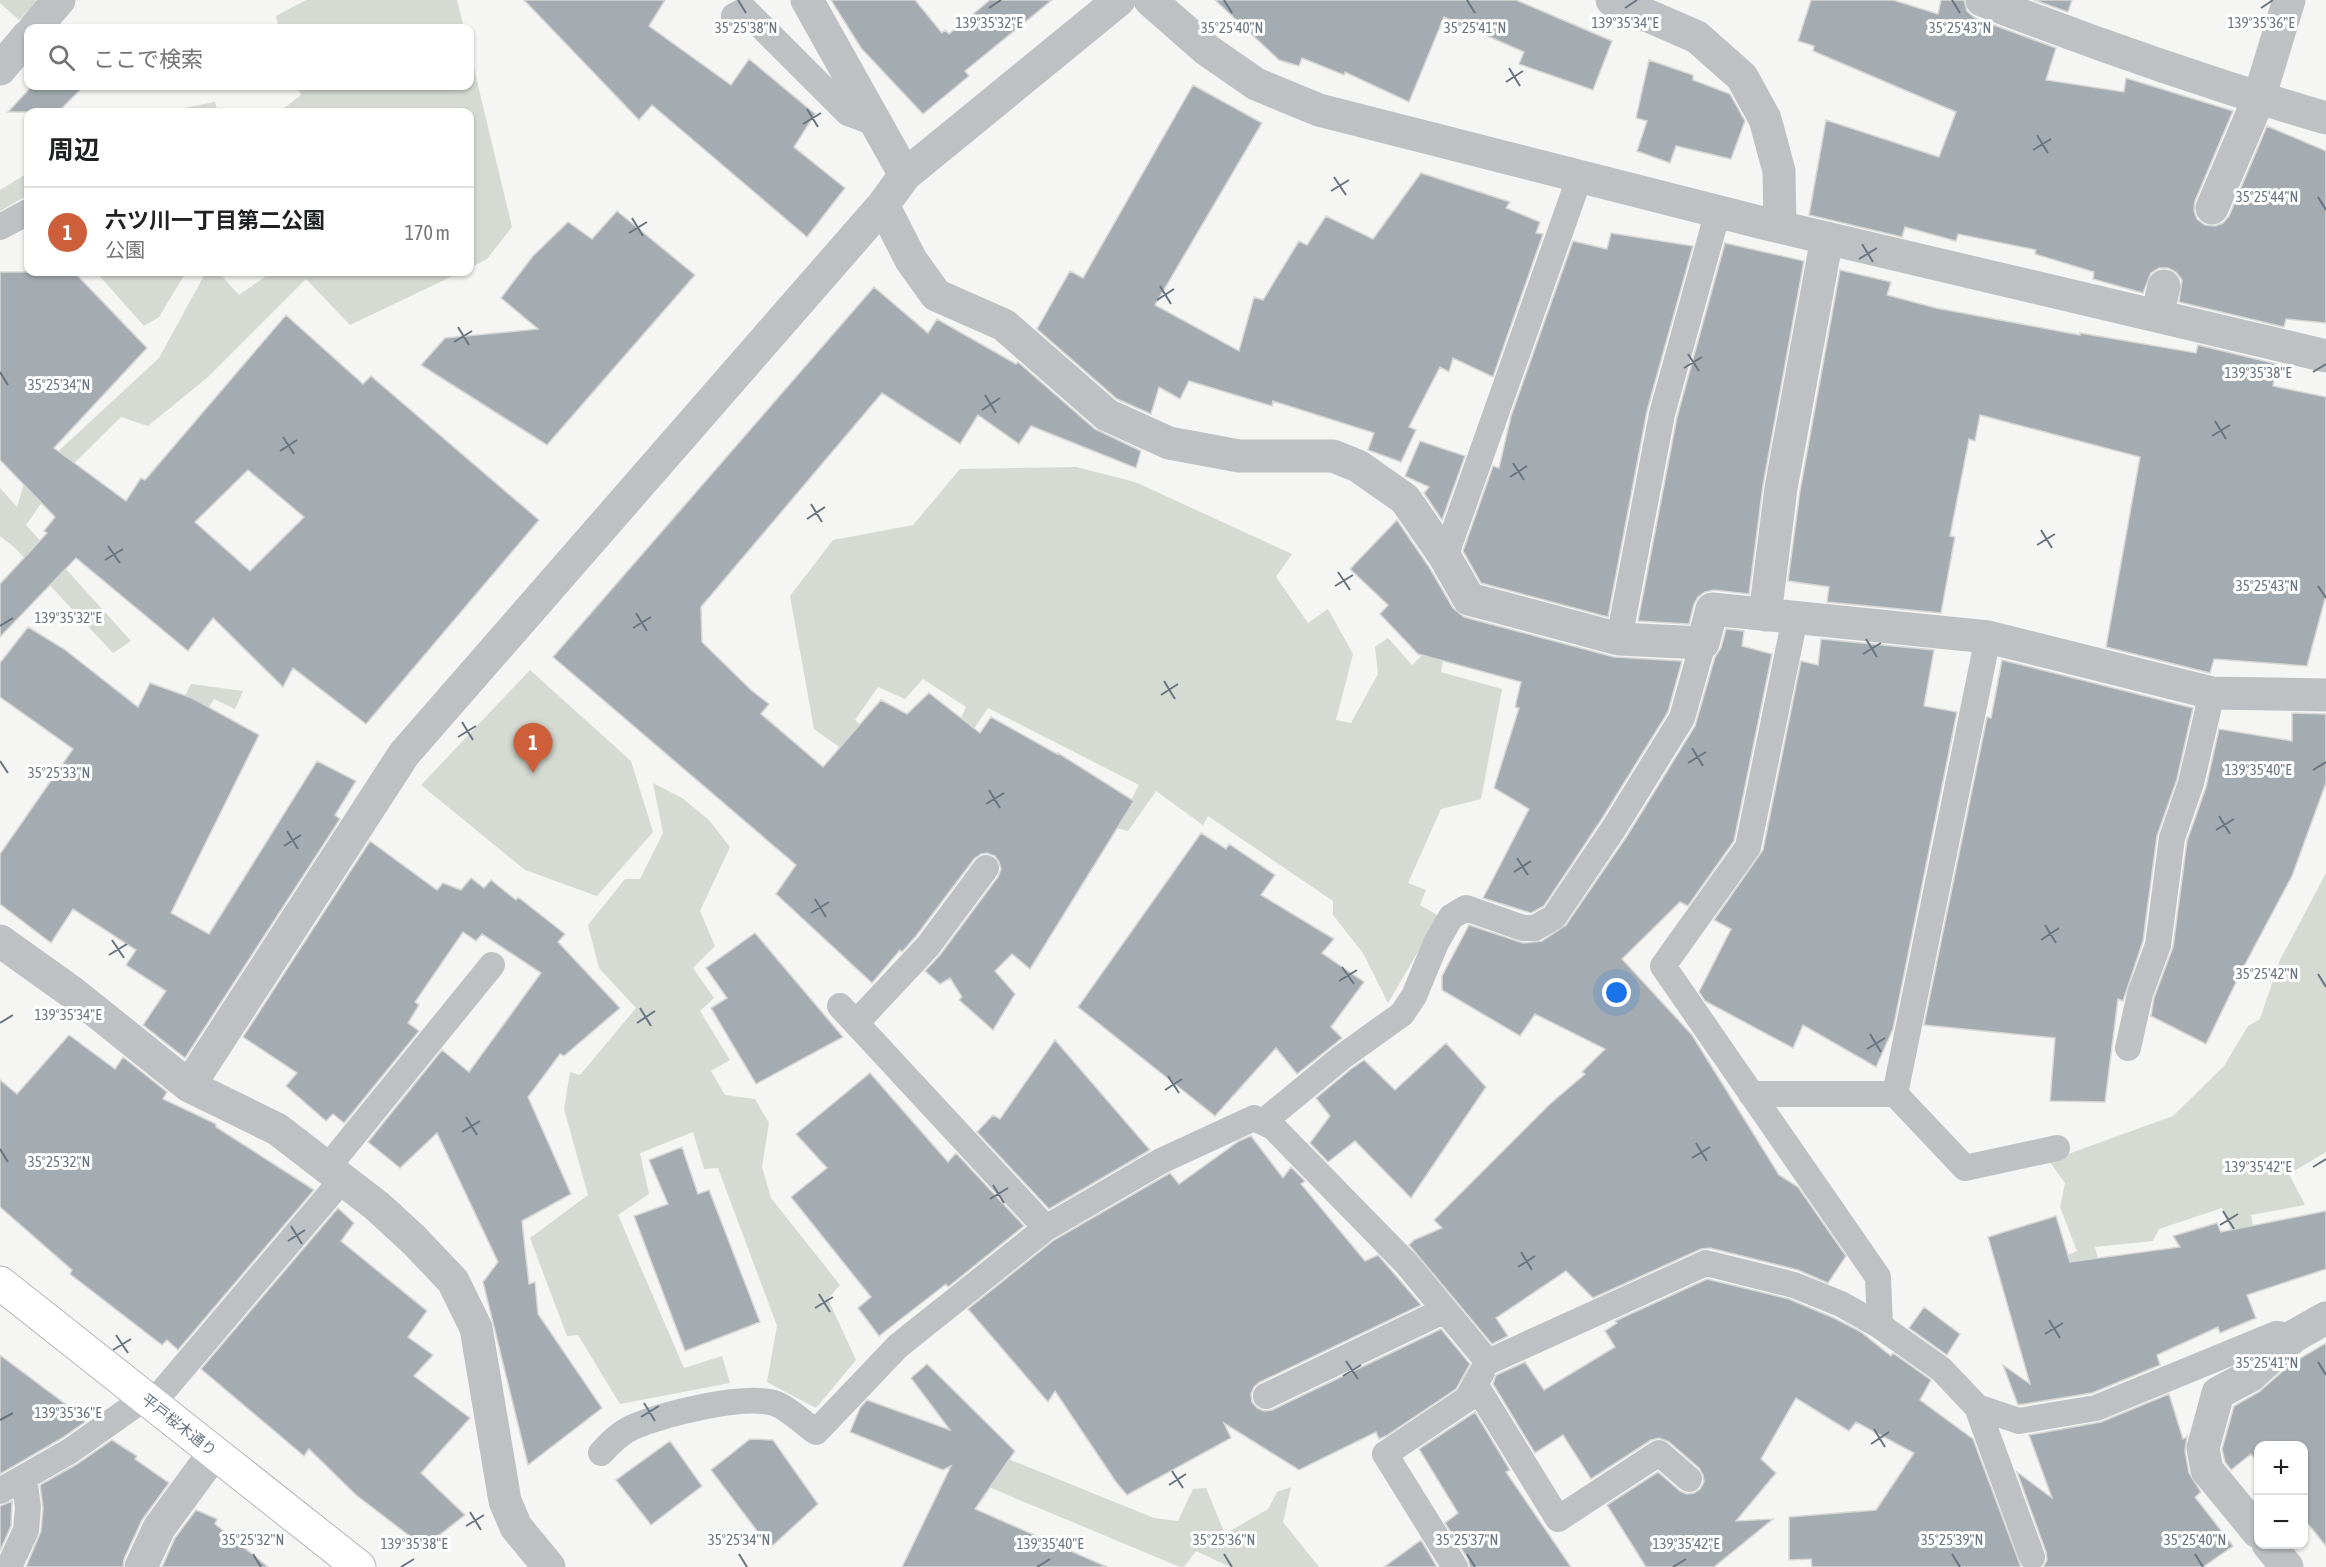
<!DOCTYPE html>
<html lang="ja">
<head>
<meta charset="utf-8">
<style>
	:root { --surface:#fff; --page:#f2f2f2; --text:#202124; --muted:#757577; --line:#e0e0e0; --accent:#cd603b }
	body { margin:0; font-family:"Asap Condensed","Noto Sans JP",sans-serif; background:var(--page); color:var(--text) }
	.controls { position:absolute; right:18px; bottom:18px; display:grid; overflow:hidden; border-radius:12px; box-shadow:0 2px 4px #0004 }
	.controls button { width:54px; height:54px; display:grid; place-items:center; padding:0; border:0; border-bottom:2px solid var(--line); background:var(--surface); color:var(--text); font:30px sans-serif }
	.you { position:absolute; left:1617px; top:993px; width:21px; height:21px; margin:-15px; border:4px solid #fff; border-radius:50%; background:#1a73e8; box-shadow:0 0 0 9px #1a73e833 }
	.badge { display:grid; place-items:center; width:39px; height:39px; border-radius:50%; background:var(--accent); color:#fff; font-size:20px; font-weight:700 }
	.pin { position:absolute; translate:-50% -50px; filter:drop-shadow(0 2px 3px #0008) }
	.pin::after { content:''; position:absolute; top:32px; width:21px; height:18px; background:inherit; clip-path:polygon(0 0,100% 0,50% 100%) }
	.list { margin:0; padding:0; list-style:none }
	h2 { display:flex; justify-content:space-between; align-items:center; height:78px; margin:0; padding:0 24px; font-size:26px }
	h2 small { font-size:20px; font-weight:400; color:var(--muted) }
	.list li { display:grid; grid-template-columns:39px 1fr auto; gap:18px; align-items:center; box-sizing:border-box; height:90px; padding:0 24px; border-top:2px solid var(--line) }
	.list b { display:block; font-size:22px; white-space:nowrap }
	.list p { margin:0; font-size:20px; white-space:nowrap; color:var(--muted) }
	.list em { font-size:20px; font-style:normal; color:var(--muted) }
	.icon { flex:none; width:33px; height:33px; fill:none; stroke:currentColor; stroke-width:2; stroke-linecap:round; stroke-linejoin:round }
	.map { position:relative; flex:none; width:2326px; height:1567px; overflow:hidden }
	.search { position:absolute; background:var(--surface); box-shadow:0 2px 4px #0004; left:24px; top:24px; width:450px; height:66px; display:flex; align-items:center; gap:15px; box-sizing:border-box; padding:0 21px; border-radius:12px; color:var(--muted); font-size:22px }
	.panel { position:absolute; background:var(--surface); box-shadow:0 2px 4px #0004; left:24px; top:108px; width:450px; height:168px; border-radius:12px }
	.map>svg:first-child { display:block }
</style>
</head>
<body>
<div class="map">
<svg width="2326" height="1567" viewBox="0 0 2326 1567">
	<rect width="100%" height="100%" fill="#f5f5f3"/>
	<path fill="#d5dad2" d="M0,0H36L37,1L19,20L0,3Z
		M306,0H457L464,28H279L276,16Z
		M470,52L512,227L487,259L470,268V112H279L301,95L297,86H470Z
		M215,102L218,112H164Z
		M28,173V195L0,211V190Z
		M96,272H186L159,317L144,326Z
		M206,272H218L239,295L272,272H461L350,325L306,279L208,377L148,426L121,417L59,478L26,525L131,641L113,653L15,548L0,536V488L17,507L24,483L159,358Z
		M1076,467L1135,482L1292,554L1276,577L1308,623L1328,609L1353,654L1336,720L1351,723L1378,674L1375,647L1388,638L1412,665L1449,629L1441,672L1502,689L1481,799L1441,809L1408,883L1426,890L1420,905L1439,916L1388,1003L1363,953L1333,915V901L1208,816L1203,825L1156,791L1128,831L1116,828L1139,785L988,708L972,732L956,729L966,707L923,679L905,699L878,687L855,720L902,761L887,781L814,729L790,596L833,540L913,525L960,469Z
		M530,670L631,761L653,832L597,896L525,870L421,785Z
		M191,684L243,691L235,709L214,699L172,765L173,718Z
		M653,783L682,798L709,820L730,847L700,911L715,946L693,968L714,998L700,1011L730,1060L711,1071L725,1095L755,1099L769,1123L762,1167L771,1198L840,1285L828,1299L856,1360L816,1408L767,1382L777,1326L718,1168L704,1169L693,1132L640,1153L649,1194L618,1215L684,1368L722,1356L730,1383L620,1404L578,1335L567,1336L530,1238L588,1195L564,1109L570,1072L580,1075L636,1008L599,968L588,925L625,879H640L663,833Z
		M2326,873V1152L2289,1174L2305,1205L2251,1215L2255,1237L2235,1240L2222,1208L2159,1229L2153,1241L2095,1247L2102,1275L2024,1274L2077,1251L2060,1207L2065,1183L2049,1161L2173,1116L2224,1066L2248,1026L2260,1019L2280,960Z
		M991,1452L1154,1518L1178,1521L1193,1489L1206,1488L1225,1534L1268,1509L1277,1492L1291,1487L1283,1522L1319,1567H1230L1196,1551L1184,1567H1180L972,1480Z"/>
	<path fill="#a5acb1" stroke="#d7d7d5" stroke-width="1.5" fill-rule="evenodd" d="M524,0H665L649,26L731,85L749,59L815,114L794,147L845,188L807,237L652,105L639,120Z
		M831,0H915L942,33L945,30L949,34L990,0H1052L965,71L969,76L923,114L861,48Z
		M1215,0H1516L1612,41L1593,90L1519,64L1524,52L1444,17L1409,102L1345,72L1344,75L1302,58L1299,66L1279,60Z
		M1811,0H1893L1938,14L1941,0H1964L1967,11L1975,18L2056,48L2046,80L2124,92L2126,78L2233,111L2195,201L2194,211L2197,219L2205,225L2215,226L2223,223L2229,216L2267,126L2326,151V323L2286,319L2284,327L2179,302L2182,280L2176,272L2168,268H2159L2151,273L2143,293L2093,279L2094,272L2035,254L2036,250L1958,234L1956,241L1905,227L1902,237L1809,215L1826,120L1939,157L1956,112L1813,51L1814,46L1798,41Z
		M2034,0H2072L2068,12Z
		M1649,60L1693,75V80L1730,94L1745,121L1731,159L1676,146L1670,163L1637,151L1647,121L1636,118Z
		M1193,85L1262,123L1155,305L1239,351L1254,297L1263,300L1299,241L1307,245L1326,216L1373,239L1421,173L1510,202L1506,208L1540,222L1536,233L1543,234L1493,377L1453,358L1449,372L1440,367L1409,427L1416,430L1401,462L1368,450L1374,433L1273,401L1272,406L1189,381L1180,399L1159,387L1151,414L1117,399L1037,329L1070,271L1083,278Z
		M32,86H84L58,112H8Z
		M617,211L695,275L547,445L421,365L445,338L538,329L501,298L533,256L568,222L592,239Z
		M1611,233L1693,246L1647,411L1608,617L1481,583L1463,551L1493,466L1499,468L1511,416L1573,241L1607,249Z
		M1725,243L1804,261L1763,485L1749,594L1714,590L1705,592L1698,597L1694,604L1689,624L1638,621L1677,417Z
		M1840,270L1891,282L1887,295L1936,308L2080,335V333L2196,353L2198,345L2277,364L2273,386L2326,397V595L2307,666L2214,659L2210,673L2106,647L2140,457L1980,415L1975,441L1969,439L1950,536L1955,537L1941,613L1827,602L1829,587L1788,581L1800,491Z
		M0,272H74L147,348L54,448L126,501L141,478L145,480L286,315L363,384L371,376L539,520L366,724L293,668L283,687L213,618L188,651L76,558L0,637V584L47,533L44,531L55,517L0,460ZM248,470L304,517L250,571L195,522Z
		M874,287L928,333L937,319L1016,364L1018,362L1095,429L1141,451L1136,468L1031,426L1019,444L978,415L960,444L882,393L701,607L702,642L751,690L769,704L761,714L823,767L881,700L907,714L929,693L980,733L991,717L1057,754L1058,753L1134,801L1030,969L1012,954L995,971L1015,994L993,1030L959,1000L962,997L950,978L940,984L925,971L940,955L998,877L1001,869L999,862L995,856L987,853L981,854L974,859L916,936L902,952L900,950L872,983L776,894L796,865L553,657Z
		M1420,441L1465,456L1442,520L1424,493L1429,487L1405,476Z
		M1397,520L1429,567L1453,608L1464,617L1614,657L1682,661L1668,712L1601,820L1544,906L1531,913L1483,898L1529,809L1494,788L1519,708L1515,707L1521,682L1418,654L1380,614L1388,605L1350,569Z
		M28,627L64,649L138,707L150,683L192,698L259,735L171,913L209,934L317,761L356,781L335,815L340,819L185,1058L143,1025L166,991L126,965L136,950L73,909L51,943L0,904V854L73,749L0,697V663Z
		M1726,629L1744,631L1742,646L1772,654L1734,841L1688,906L1680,902L1622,959L1692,1035L1779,1175L1798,1187L1846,1256L1828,1283L1798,1270L1710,1248L1701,1249L1593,1298L1566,1271L1496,1318L1508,1336L1492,1344L1409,1245L1414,1240L1442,1228L1434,1220L1550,1104L1585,1074L1582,1072L1605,1049L1535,1014L1520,1036L1442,990V976L1469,925L1523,943L1542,941L1566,925L1627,836L1695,726L1715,657L1721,648Z
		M1821,639L1934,650L1924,706L1957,712L1893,1029L1876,1067L1803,1025L1793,1048L1705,1001L1699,992L1731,929L1714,920L1763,850L1801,661L1818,665Z
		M2002,660L2193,708L2177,779L2157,836L2143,941L2123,1001L2118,999L2105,1102L2050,1101L2055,1038L1924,1025L1987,717L1991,718Z
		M2292,713L2326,714V783L2292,876L2242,970L2206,1044L2151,1016L2154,998L2173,947L2187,841L2206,787L2219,729L2292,741Z
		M1201,833L1226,849L1229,844L1275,875L1261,895L1334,939L1322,953L1364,982L1331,1027L1342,1038L1297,1074L1276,1048L1215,1116L1078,1007Z
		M370,841L437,890L443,883L461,890L471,878L484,888L491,880L516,900L518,897L565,934L558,942L620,1008L564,1056L560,1054L528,1097L571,1194L522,1221L529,1284L535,1282L538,1314L602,1408L528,1465L483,1282L498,1262L437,1133L400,1168L368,1142L442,1050L469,1072L541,973L482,934L476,941L463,932L415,1002L419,1005L408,1023L419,1031L344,1123L333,1114L326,1121L286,1086L297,1073L243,1037Z
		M755,933L843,1037L756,1084L711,1008L727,998L706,968Z
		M69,1035L115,1069L123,1057L167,1092L163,1099L216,1124V1127L314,1190L178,1350L167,1340L162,1345L70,1274L72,1270L0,1207V1080L17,1094Z
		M1055,1040L1150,1150L1049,1209L977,1132L993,1115L1000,1119Z
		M1446,1043L1486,1087L1411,1198L1355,1141L1328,1162L1310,1143L1330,1116L1316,1098L1351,1069L1364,1060L1395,1090Z
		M870,1073L948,1162L956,1153L1024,1226L948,1287L946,1284L879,1336L858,1308L871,1297L791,1197L827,1168L796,1134Z
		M1251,1136L1283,1178L1291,1167L1305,1181L1301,1184L1365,1261L1378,1255L1421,1305L1260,1382L1254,1387L1251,1394L1252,1402L1257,1408L1264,1411L1272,1410L1441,1329L1470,1364L1456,1389L1386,1436L1379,1439L1376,1432L1299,1470L1224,1423L1231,1438L1127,1495L1116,1482L1055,1391L1048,1402L968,1309L1054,1240L1170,1173L1179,1184L1239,1141Z
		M682,1147L698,1194L709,1190L760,1322L685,1351L634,1216L668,1204L649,1160Z
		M338,1208L354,1223L341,1241L427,1311L408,1337L433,1355L414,1376L470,1418L421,1473L465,1515L424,1547L356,1495L309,1449L304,1456L201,1369Z
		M2326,1211V1269L2247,1295L2256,1318L2220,1333L2218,1327L2157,1355L2160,1365L2092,1393L2018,1405L2003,1365L2030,1384L1988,1237L2056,1216L2070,1262L2180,1247L2173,1236L2217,1223L2221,1232Z
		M1707,1279L1789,1299L1834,1318L1861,1332L1891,1356L1893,1353L1931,1380L1920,1400L1973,1439L2021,1567H1812L1811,1559L1789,1560V1517L1876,1510L1914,1453L1856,1422L1849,1431L1796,1398L1761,1459L1776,1473L1736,1521L1773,1519L1714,1567H1646L1607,1505L1658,1472L1680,1491L1687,1494L1694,1493L1700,1489L1704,1482L1703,1475L1699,1468L1669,1442L1659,1438L1651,1440L1591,1479L1563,1435L1535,1453L1493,1384L1496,1375L1525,1362L1544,1390L1615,1347L1605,1331L1617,1323L1615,1321Z
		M1924,1307L1960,1334L1947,1355L1909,1328Z
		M2326,1343V1546L2304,1519V1446H2259V1464L2251,1454L2231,1470L2225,1462L2222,1449L2234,1406L2259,1392L2292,1363Z
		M0,1355L68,1406L66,1409L85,1422L62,1438L0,1474Z
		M927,1364L1015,1451L975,1509L1107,1567H902L951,1466L943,1470L850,1432L860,1408L867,1400L950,1430L911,1378Z
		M2169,1394L2183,1439L2187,1437L2185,1451L2189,1473L2201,1492L2195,1497L2233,1546L2203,1567H2043L2047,1560L2046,1552L2017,1472L2052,1498L2029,1435L2101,1422Z
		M1475,1412L1510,1470L1506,1472L1571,1567H1470L1468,1559L1445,1523L1458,1513L1419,1449Z
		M750,1439L773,1440L818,1504L770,1548L711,1470Z
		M112,1440L137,1456L135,1459L169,1483L142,1520L124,1559L123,1567H26L41,1531L43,1508L40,1485L77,1464Z
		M670,1441L702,1486L651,1525L616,1480Z
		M12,1501L11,1526L0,1551V1506Z
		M196,1510L217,1519L215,1524L268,1567H162L175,1538Z
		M1421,1540L1437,1567H1384Z"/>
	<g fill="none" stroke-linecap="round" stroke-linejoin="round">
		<defs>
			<path id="secondary" d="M0,1283L359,1567"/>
		</defs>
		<use href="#secondary" stroke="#b2b6ba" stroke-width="35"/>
		<path stroke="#bdc1c4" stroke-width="26" d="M734,16L745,10L848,113L875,123
			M0,227L28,212
			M1445,557L1580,176
			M1795,618L1748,847L1663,966L1878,1277L1880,1326
			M1619,639L1662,414L1718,211
			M840,1006L1046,1228
			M856,1023L928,946L986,868
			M2128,1048L2140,994L2158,945L2172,838L2191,783L2212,693
			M1751,1094H1895L1965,1168L2057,1148
			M1895,1094L1988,637
			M1263,1122L1342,1057L1402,1014L1414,996L1436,943L1451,917L1466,908L1523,928H1535L1554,917L1614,828L1682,718L1703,643
			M327,1168L492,965
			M1475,1384L1558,1519L1659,1453L1689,1479
			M1266,1396L1445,1310
			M152,1404L342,1180
			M1977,1407L2019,1421L2096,1408L2276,1334L2294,1336
			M601,1453C611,1442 620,1433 633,1427C664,1414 742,1394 774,1403C785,1406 805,1424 816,1432L898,1346L1046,1228L1161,1161L1254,1118L1273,1127L1406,1263L1488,1362L1706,1263L1794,1285L1841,1304L1880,1326L1941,1369L1977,1407L2032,1557
			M0,1491L70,1451L145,1398
			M9,1567L26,1530L28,1507L24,1478
			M1455,1567L1385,1454L1467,1399L1482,1372"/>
		<path stroke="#bdc1c4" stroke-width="33" d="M807,0L905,175
			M1150,0L1207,50L1256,84L1319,110L1767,224L2326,356
			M1612,0L1697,37L1742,77L1765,119L1779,171L1780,227
			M1982,0C2095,44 2210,84 2326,118
			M35,28L59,0
			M0,69L28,36
			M883,205L911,260L936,295L1004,325L1107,415L1169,443L1239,456H1333L1358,466L1405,499L1445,557L1469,599L1619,639L1703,643L1712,609L1988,637L2212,693L2326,695
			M2212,208L2259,98L2289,0
			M2157,316L2164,286
			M1765,615L1781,488L1827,238
			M0,941L73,993L189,1086L277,1129L377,1206L414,1240L453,1281L476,1328L505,1501L516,1527L549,1567
			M189,1086L404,754L883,205L905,175L1119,0
			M2258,1532L2207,1470L2203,1448L2218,1393L2250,1376L2294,1336L2326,1318
			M2268,1544L2287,1567
			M141,1567L159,1528L214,1453"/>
		<use href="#secondary" stroke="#fff" stroke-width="33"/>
	</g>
	<path fill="none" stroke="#687580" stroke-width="2" d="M738,0L746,13M1224,0L1232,13M1467,0L1475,13M1952,0L1960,13M989,8L1001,0M1625,8L1637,0M2261,8L2273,0M1509,68L1520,86M1506,82L1523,71M807,109L818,127M803,124L821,113M2037,135L2048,153M2033,150L2051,139M1334,177L1346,195M1331,191L1349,180M2318,197L2326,210M632,218L643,236M629,233L647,222M1862,244L1873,262M1859,259L1877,248M1160,286L1171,304M1157,300L1174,289M458,327L469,345M454,342L472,331M1688,354L1699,371M1684,368L1702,357M0,372L8,385M2313,372L2326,364M985,395L996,413M982,410L1000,398M2215,421L2226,439M2212,436L2230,425M283,437L294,454M280,451L297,440M1513,463L1524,480M1510,477L1527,466M811,504L822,522M807,519L825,507M2041,530L2052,548M2037,545L2055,534M108,546L120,563M105,560L123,549M1338,572L1350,590M1335,586L1353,575M2318,586L2326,598M636,613L647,631M0,626L13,618M633,628L651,617M1866,639L1877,657M1863,654L1881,643M1164,681L1175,699M1161,695L1178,684M462,722L473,740M458,737L476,726M1692,748L1703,766M0,761L8,773M1688,763L1706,752M2313,770L2326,762M989,790L1000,808M986,804L1004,793M2219,816L2230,834M2216,830L2234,819M287,831L298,849M284,846L301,835M1517,858L1528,875M1514,872L1531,861M815,899L826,917M811,913L829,902M2045,925L2056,943M112,940L124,958M2041,940L2059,928M109,955L127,944M1342,967L1354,984M2318,974L2326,987M1339,981L1357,970M640,1008L651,1026M0,1023L13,1015M637,1023L655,1011M1870,1034L1881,1052M1867,1049L1885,1038M1168,1076L1179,1093M1165,1090L1182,1079M466,1117L477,1135M462,1132L480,1121M1696,1143L1707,1161M0,1149L8,1162M1692,1158L1710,1147M2313,1167L2326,1159M993,1185L1004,1203M990,1199L1008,1188M2223,1211L2234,1229M2220,1225L2238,1214M291,1226L302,1244M288,1241L305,1230M1521,1252L1532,1270M1518,1267L1535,1256M819,1294L830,1312M815,1308L833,1297M2049,1320L2060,1338M2045,1334L2063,1323M116,1335L128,1353M113,1350L131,1339M1346,1361L1358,1379M2318,1362L2326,1375M1343,1376L1361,1365M644,1403L655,1421M641,1417L659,1406M0,1420L13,1413M1874,1429L1885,1447M1871,1444L1889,1432M1172,1471L1183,1488M1169,1485L1186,1474M470,1512L481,1530M466,1526L484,1515M253,1554L261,1567M739,1554L747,1567M1224,1554L1232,1567M1467,1554L1475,1567M1952,1554L1960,1567M2195,1554L2203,1567M401,1567L414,1559M1037,1567L1050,1559M1673,1567L1686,1559"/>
	<g text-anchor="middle" stroke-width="6" stroke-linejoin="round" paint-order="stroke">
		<g font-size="15" fill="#687580" stroke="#fff">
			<text transform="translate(179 1425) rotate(38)" y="5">平戸桜木通り</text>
		</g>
	</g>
	<g font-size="15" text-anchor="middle" fill="#687580" stroke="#fff" stroke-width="6" stroke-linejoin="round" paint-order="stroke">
		<text x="989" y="28">139°35'32"E</text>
		<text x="1625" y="28">139°35'34"E</text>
		<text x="2261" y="28">139°35'36"E</text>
		<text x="746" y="33">35°25'38"N</text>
		<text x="1232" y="33">35°25'40"N</text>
		<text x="1475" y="33">35°25'41"N</text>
		<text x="1960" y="33">35°25'43"N</text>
		<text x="2267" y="202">35°25'44"N</text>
		<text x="2258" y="378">139°35'38"E</text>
		<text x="59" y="390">35°25'34"N</text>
		<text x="2267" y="591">35°25'43"N</text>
		<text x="68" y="623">139°35'32"E</text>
		<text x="2258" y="775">139°35'40"E</text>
		<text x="59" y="778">35°25'33"N</text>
		<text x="2267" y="979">35°25'42"N</text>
		<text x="68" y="1020">139°35'34"E</text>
		<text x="59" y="1167">35°25'32"N</text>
		<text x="2258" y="1172">139°35'42"E</text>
		<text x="2267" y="1368">35°25'41"N</text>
		<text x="68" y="1418">139°35'36"E</text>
		<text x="253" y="1545">35°25'32"N</text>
		<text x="739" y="1545">35°25'34"N</text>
		<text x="1224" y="1545">35°25'36"N</text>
		<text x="1467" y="1545">35°25'37"N</text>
		<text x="1952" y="1545">35°25'39"N</text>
		<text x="2195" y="1545">35°25'40"N</text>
		<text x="414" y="1549">139°35'38"E</text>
		<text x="1050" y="1549">139°35'40"E</text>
		<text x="1686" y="1549">139°35'42"E</text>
	</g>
</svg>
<div class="controls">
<button>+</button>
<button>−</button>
</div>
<div class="you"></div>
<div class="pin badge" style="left:533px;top:773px">1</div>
<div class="search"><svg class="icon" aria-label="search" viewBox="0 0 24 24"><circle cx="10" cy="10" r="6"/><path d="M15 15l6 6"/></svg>ここで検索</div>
<section class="panel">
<h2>周辺<small></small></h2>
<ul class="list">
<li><span class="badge">1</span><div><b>六ツ川一丁目第二公園</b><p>公園</p></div><em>170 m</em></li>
</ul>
</section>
</div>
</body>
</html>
